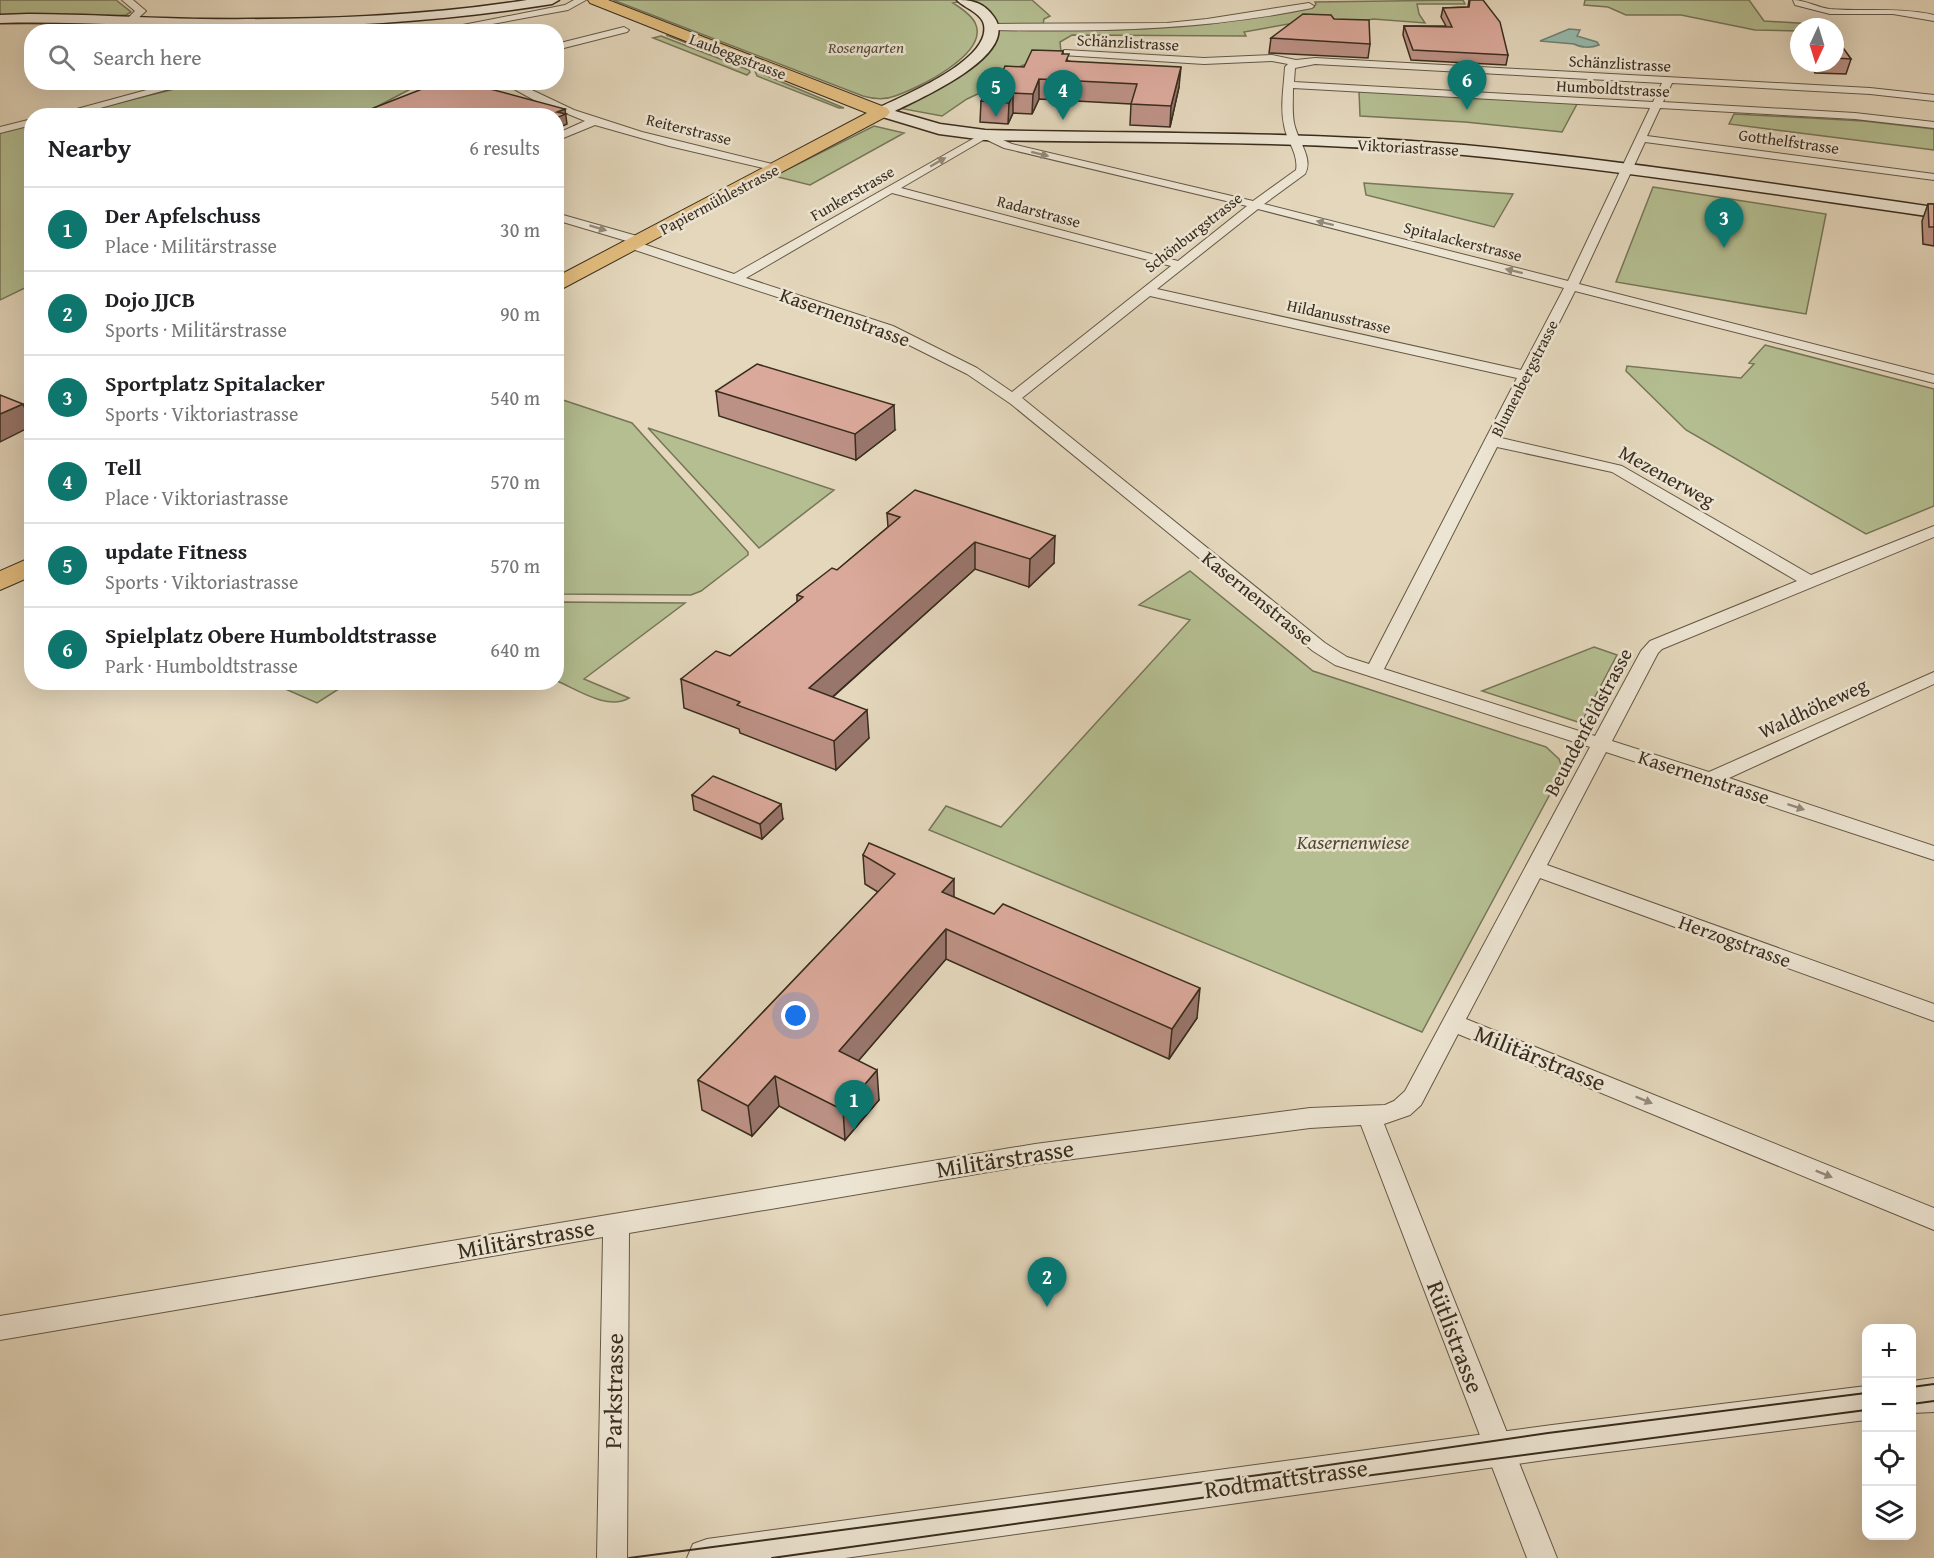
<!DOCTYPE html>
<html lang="en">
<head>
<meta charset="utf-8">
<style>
	:root { --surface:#fff; --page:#f6f6f6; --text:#202124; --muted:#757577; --line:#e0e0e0; --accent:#0f766e }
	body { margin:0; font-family:"Gentium Book Plus",serif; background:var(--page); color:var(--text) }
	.controls { position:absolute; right:18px; bottom:18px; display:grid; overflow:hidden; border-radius:12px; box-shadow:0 6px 24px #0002 }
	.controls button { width:54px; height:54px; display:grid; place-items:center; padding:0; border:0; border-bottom:2px solid var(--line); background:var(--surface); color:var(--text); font:30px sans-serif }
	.compass { position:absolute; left:1790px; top:18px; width:54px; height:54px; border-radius:50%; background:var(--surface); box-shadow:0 6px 24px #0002; rotate:184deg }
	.you { position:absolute; left:796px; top:1016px; width:21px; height:21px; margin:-15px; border:4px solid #fff; border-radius:50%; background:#1a73e8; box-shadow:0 0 0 9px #1a73e833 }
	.badge { display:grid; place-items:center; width:39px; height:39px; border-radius:50%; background:var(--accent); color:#fff; font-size:20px; font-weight:700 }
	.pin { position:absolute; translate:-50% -50px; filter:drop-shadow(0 2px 3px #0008) }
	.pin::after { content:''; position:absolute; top:32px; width:21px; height:18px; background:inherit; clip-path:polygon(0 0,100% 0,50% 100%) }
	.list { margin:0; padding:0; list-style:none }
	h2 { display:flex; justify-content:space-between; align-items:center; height:78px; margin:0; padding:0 24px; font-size:26px }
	h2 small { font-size:20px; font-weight:400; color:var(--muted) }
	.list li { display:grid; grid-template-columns:39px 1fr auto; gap:18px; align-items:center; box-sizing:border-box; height:84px; padding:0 24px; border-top:2px solid var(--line) }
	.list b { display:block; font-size:22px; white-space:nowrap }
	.list p { margin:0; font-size:20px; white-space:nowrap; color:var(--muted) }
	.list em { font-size:20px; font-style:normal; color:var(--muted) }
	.icon { flex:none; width:33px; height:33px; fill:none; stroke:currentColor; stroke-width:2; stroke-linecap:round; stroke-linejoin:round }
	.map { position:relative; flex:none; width:1934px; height:1558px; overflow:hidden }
	.search { position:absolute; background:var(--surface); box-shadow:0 6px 24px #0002; left:24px; top:24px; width:540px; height:66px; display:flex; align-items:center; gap:15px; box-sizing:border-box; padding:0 21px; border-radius:24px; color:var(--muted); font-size:22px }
	.panel { position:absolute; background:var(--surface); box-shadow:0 6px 24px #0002; left:24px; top:108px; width:540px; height:582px; border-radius:24px }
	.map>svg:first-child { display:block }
</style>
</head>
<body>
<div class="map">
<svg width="1934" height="1558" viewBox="0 0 1934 1558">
	<rect width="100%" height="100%" fill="#e4d7bc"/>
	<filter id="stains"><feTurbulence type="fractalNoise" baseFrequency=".00333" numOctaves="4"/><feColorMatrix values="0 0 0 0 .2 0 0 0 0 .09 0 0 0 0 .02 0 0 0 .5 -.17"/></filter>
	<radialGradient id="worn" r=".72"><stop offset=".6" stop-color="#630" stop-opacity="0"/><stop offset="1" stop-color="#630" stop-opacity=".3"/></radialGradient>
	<path fill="#b4be91" stroke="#767658" stroke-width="1.5" d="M0,0H116L131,12L126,15L112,16L0,17Z
		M613,0H1032L1050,16L1044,19L1042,30C1098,31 1154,30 1209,24C1244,20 1278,10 1314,7L1316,4L1315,2L1463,0L1465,4H1417L1419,14L1425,23L1373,19L1353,23L1300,22L1244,32L1246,36L1072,35L1060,42L1061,52L1021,66L1010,79L967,99L942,116L893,107L956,73L992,36L974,6L965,0L953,3C961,8 973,16 976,25C987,55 918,88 895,96C885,100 873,99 863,96Z
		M1585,0H1749L1764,21L1813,24L1817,27H1799V31L1755,30L1681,15H1626L1608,7L1584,5Z
		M666,35L757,69L765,75L844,108H839L757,76L754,69Z
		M661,36L749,70L750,72L747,75L653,38Z
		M199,83H422L361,115L65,116Z
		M1359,91L1577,102V104L1562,132L1465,122L1360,116Z
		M1734,114L1864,121L1934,129V150L1729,124Z
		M31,124V285L0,300V133Z
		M874,126L904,133L810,185L774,176Z
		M1364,183L1513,194L1494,227L1366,195Z
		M1653,187L1826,214L1806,314L1616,282Z
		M1765,345L1934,389V506L1866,534L1686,430L1626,371L1627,366L1741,378L1754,364L1749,363Z
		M557,398L632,423L748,552V555L701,591L691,595L557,594Z
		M648,428L834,490L759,548Z
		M1190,571L1313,671L1546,747L1559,759L1563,770L1422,1032L929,830L946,806L1001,827L1190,620L1139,605Z
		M557,602L685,603L584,679L629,698C608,711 576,689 557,681Z
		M1594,647L1617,655L1581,723L1482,691Z
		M276,682H348V683L317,703L274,684Z"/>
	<path fill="#96baac" stroke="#718273" stroke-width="1.5" d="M1569,29L1580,30L1577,36L1597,42L1599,45C1591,48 1581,48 1574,44L1540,41Z"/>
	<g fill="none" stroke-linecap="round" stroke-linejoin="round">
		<defs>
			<path id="minor" d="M122,0H133L146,11L135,21H129L127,19L135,11Z
				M574,0H586L568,10L449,32H427L565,5Z
				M1793,0C1805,0 1816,7 1829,9C1865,12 1898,7 1934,15V21L1893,14H1830L1795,5Z
				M1309,3L1314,6L1312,8C1206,30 1099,32 991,30L986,27L991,24L1167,23L1207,19Z
				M624,27L629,30L627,32L556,50V44Z
				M1065,50L1204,58L1272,55L1296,60L1315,58L1870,88L1934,95V101L1870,94L1672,83L1663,102L1855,113L1934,122V128L1855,119L1660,108L1647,136L1934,174V180L1645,142L1579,284L1934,375V383L1575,291L1501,438L1622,466L1811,575L1934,526V537L1662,649L1658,653L1612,741L1709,772L1934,672V684L1729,778L1934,846V860L1606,752L1547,865L1934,1004V1021L1540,878L1466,1019L1934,1208V1230L1458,1034L1421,1105L1410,1115L1384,1124L1557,1558H1527L1361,1125L1310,1128L1035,1164L629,1233L627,1558H597L603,1237L0,1340V1316L1035,1144L1310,1108L1385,1105L1394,1101L1405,1091L1590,747L1335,665L1313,651L1011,404L967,374L883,332L629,248L627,245L630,242L556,220V213L644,238L646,241L643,244L734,274L985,132L1012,144L1253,201L1296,170C1299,154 1286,140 1284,125C1280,106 1284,86 1285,67L1288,64L1272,61L1204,64L1062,55V51ZM1315,64L1662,83L1653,102L1294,82L1295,68ZM1293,88L1650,108L1568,281L1264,204L1305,174C1314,158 1297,140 1294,123C1292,112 1293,100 1293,88ZM985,139L1004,148L1247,206L1178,261L901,188ZM892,193L1171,266L1012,392L977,368L893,326L746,278ZM1258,209L1564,288L1521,370L1157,289ZM1150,296L1517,378L1369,664L1347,657L1325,643L1022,398ZM1497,447L1612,472L1797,581L1650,641L1641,651L1595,736L1384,669Z
				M176,82H195L71,116H51Z
				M501,82H515L574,110L642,132L780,166L782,168L776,171L669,146L595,125L556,141V134L585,121L534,100Z
				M32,119V125L0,133V127Z"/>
			<path id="tertiary" d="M1934,1378V1412L1912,1413V1381Z
				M1866,1386V1420L1552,1459L845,1558H687L693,1544L707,1539L1552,1425Z"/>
			<path id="secondary" d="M527,0H559L552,4C445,21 337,28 229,27C152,27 76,21 0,23V15L28,14C86,14 144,18 201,19C310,20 420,17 527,0Z
				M957,0C973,0 984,3 994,17C1021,55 919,99 895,111L940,124L985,130C1144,134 1305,131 1464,145C1621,160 1778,185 1934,207V217C1778,195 1621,170 1464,155C1305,140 1144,143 985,140L939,134L876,115L873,112L876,109C902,96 991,61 984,25C982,13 964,8 957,0Z"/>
			<path id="primary" d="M588,0H608L887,108L890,112L887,116L556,292V277L867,113L590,3Z
				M32,557V576L0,590V571Z"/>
		</defs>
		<use href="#minor" stroke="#645846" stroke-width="2"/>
		<use href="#tertiary" stroke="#645846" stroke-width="2"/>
		<use href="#secondary" stroke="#392d1e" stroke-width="3"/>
		<use href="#primary" stroke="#392d1e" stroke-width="2"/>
		<use href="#minor" fill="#ede5d3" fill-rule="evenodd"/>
		<use href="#tertiary" fill="#ede5d3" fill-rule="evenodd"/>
		<use href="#secondary" fill="#ede5d3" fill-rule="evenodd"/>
		<use href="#primary" fill="#e2bc7e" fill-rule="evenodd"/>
		<path stroke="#392d1e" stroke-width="2" d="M1912,1387L1934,1384
			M1912,1404L1934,1401
			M629,1558L1259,1475L1548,1433L1866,1393
			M772,1558L1258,1490L1866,1410"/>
	</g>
	<path fill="#bc9185" stroke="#392d1e" stroke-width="1.5" d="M1469,0H1483L1508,55L1506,65L1411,60L1403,35L1404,26H1446L1441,17L1443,8L1468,7Z
		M1334,19L1370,44L1368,58L1269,53L1271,38Z
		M1835,38L1851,59L1846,74L1815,73L1809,63H1835Z
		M1063,51V54L1068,61L1179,87L1170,127L1130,125L1131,104L1039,99L1032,114L1013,113L1008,124L980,122L981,101L1001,76Z
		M1928,204H1934V246L1923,244L1922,221Z
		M716,391L895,430L856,460L719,416Z
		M887,513L1054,563L1029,587L975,569L833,697L869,738L836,770L740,733L739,729L684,708L681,679L730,656L797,602V595L837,570L888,527Z
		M692,795L783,819L762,839L694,810Z
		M863,855L954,897L1197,1018L1169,1059L946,959L858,1061L879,1100L845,1140L779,1106L752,1136L702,1110L698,1080L878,892L865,884Z"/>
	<path fill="#99766c" stroke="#392d1e" stroke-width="1.5" d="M1181,67L1179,87L1170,127L1171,106Z
		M1039,79V99L1032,114L1033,94Z
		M1013,93V113L1008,124L1009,103Z
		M565,109L567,124L556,129L557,112Z
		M23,404L32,426L0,442V414Z
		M894,405L895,430L856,460L855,434Z
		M1055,536L1054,563L1029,587L1030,559Z
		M975,542V569L811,716L809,688Z
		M867,710L869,738L836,770L834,741Z
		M781,804L783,819L762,839L760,824Z
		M954,879V909L942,892Z
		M946,929V959L841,1081L839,1051Z
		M1200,988L1197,1018L1169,1059L1172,1029Z
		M877,1070L879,1100L845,1140L843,1110Z
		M775,1076L779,1106L752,1136L748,1106Z"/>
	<path fill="#dba99b" stroke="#392d1e" stroke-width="1.5" d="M1470,0H1483L1500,22L1508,55L1413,50L1404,26L1452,27L1443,8L1469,7Z
		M1303,14L1331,15L1334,19L1369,20L1370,44L1271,38Z
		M1835,38H1836L1851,59L1835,58Z
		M1032,50L1063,51L1062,54H1069L1066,61L1181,67L1171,106L1131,104L1137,84L1039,79L1033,94L1013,93L1009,103L981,101L994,75L1001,76L1005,66L1024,67Z
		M440,82L451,84L453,82H464L565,109L557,112L566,114L556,118V116H353Z
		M1928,204H1934V227H1929Z
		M757,364L894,405L855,434L716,391Z
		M0,395L23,404L0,414Z
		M915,490L1055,536L1030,559L975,542L809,688L867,710L834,741L737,705L740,702L681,679L716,651L730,656L751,639L803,597L797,595L832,568L837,570L900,517L887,513Z
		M713,776L781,804L760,824L692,795Z
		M869,843L954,879L942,892L994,914L1003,904L1200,988L1172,1029L946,929L839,1051L877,1070L843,1110L775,1076L748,1106L698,1080L895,874L863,855Z"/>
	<defs><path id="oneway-solid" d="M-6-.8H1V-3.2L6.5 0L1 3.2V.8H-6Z" transform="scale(1.5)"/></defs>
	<g fill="#938978">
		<use href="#oneway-solid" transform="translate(1040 154) rotate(14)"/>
		<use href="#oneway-solid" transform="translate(938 162) rotate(-30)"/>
		<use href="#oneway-solid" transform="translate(1325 223) rotate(-166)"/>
		<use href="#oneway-solid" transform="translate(598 228) rotate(17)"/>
		<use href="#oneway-solid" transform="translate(1514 271) rotate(-166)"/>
		<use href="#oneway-solid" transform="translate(1796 807) rotate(18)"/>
		<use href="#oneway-solid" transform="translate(1644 1100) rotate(22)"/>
		<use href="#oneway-solid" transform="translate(1824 1174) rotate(22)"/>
	</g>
	<g text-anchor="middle" stroke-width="5" stroke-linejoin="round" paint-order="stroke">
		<g font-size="16" fill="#392d1e" stroke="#ede5d3">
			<text transform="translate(1128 42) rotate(3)" y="6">Schänzlistrasse</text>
			<text transform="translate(738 56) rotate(21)" y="6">Laubeggstrasse</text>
			<text transform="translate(1620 63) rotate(3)" y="6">Schänzlistrasse</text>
			<text transform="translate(1613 88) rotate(3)" y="6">Humboldtstrasse</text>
			<text transform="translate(689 129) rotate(14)" y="6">Reiterstrasse</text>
			<text transform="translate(1789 141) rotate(8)" y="6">Gotthelfstrasse</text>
			<text transform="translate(1408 147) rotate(3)" y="6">Viktoriastrasse</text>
			<text transform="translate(852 193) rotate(-30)" y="6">Funkerstrasse</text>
			<text transform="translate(719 199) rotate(-28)" y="6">Papiermühlestrasse</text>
			<text transform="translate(1039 211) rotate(15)" y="6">Radarstrasse</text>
			<text transform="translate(1193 232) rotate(-38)" y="6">Schönburgstrasse</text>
			<text transform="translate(1463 241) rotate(14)" y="6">Spitalackerstrasse</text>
			<text transform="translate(1339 316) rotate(13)" y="6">Hildanusstrasse</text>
			<text transform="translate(1524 378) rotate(-63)" y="6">Blumenbergstrasse</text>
		</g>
		<g font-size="16" font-style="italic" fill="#524a35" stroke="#ede5d3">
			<text x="866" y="53">Rosengarten</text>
		</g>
		<g font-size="20" fill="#392d1e" stroke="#ede5d3">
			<text transform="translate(845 317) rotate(20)" y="7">Kasernenstrasse</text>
			<text transform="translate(1667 476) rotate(29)" y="7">Mezenerweg</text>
			<text transform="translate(1258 598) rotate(39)" y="7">Kasernenstrasse</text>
			<text transform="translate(1813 708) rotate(-25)" y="7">Waldhöheweg</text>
			<text transform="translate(1588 722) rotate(-62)" y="7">Beundenfeldstrasse</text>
			<text transform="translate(1704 777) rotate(18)" y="7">Kasernenstrasse</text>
			<text transform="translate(1735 941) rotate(20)" y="7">Herzogstrasse</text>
		</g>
		<g font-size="20" font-style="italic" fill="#524a35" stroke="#ede5d3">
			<text x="1353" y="849">Kasernenwiese</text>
		</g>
		<g font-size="24" fill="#392d1e" stroke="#ede5d3">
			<text transform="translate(1540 1058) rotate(22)" y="8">Militärstrasse</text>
			<text transform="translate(1005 1159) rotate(-9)" y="8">Militärstrasse</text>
			<text transform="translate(526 1239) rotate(-10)" y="8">Militärstrasse</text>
			<text transform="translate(1455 1337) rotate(69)" y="8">Rütlistrasse</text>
			<text transform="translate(614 1391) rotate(-89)" y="8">Parkstrasse</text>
			<text transform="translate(1286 1479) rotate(-8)" y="8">Rodtmattstrasse</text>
		</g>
	</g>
	<rect width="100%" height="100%" filter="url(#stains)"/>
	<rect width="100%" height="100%" fill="url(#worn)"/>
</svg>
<div class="controls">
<button>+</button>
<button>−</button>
<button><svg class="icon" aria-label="locate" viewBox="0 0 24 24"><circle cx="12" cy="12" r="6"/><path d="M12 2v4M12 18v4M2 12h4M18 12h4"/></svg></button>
<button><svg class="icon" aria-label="layers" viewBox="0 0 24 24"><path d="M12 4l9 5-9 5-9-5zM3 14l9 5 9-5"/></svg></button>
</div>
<svg class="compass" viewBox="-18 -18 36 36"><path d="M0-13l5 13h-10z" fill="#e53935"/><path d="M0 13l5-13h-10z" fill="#757577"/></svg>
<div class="you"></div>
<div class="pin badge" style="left:854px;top:1130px">1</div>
<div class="pin badge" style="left:1047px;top:1307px">2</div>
<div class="pin badge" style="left:1724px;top:248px">3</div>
<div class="pin badge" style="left:1063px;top:120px">4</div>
<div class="pin badge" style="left:996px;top:117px">5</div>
<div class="pin badge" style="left:1467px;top:110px">6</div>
<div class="search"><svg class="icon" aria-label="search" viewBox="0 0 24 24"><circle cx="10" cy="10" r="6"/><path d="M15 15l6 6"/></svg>Search here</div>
<section class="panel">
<h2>Nearby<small>6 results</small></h2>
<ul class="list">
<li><span class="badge">1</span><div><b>Der Apfelschuss</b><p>Place · Militärstrasse</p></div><em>30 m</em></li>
<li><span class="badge">2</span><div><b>Dojo JJCB</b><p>Sports · Militärstrasse</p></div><em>90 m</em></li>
<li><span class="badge">3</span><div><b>Sportplatz Spitalacker</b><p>Sports · Viktoriastrasse</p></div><em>540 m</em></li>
<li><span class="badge">4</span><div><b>Tell</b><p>Place · Viktoriastrasse</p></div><em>570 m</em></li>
<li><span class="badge">5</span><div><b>update Fitness</b><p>Sports · Viktoriastrasse</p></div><em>570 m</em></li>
<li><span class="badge">6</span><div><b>Spielplatz Obere Humboldtstrasse</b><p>Park · Humboldtstrasse</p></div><em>640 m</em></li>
</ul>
</section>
</div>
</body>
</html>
